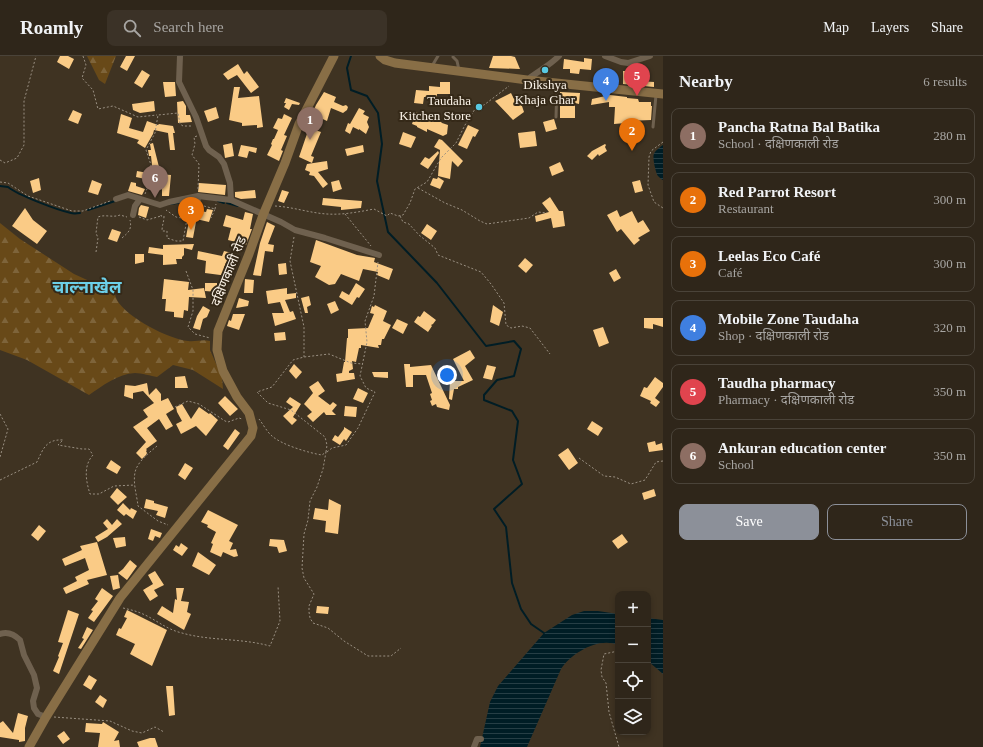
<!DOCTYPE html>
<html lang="en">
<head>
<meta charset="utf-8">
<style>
	:root { --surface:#2f261a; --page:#3b3227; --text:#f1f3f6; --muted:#a7a5a2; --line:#4a4339; --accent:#8c9099 }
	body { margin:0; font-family:"Times New Roman","Noto Sans Devanagari",serif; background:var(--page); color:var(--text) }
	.controls { position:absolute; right:12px; bottom:12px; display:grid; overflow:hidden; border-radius:8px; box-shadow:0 2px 6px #0003 }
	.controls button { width:36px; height:36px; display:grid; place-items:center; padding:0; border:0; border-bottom:1px solid var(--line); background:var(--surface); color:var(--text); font:20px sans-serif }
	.you { position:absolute; left:447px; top:319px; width:14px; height:14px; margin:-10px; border:3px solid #fff; border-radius:50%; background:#1a73e8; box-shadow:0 0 0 6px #1a73e833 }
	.badge { display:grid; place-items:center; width:26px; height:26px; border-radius:50%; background:var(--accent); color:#fff; font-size:13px; font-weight:700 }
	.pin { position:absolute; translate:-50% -33px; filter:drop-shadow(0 1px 2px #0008) }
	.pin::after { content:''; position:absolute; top:21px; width:14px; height:12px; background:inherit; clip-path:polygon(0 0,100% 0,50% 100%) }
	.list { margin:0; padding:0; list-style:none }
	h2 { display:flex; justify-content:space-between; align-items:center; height:52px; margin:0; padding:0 16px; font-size:17px }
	h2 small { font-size:13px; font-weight:400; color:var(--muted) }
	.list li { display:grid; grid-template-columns:26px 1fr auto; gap:12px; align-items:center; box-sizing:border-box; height:56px; margin:0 8px 8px; padding:0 8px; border:1px solid var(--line); border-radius:8px }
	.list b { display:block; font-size:15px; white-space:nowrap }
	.list p { margin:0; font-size:13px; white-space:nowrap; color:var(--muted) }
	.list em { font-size:13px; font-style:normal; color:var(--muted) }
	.actions { display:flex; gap:8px; padding:12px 16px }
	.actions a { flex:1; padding:9px 0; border:1px solid var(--accent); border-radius:8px; text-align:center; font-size:14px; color:var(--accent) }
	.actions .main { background:var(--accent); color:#fff }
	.icon { flex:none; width:22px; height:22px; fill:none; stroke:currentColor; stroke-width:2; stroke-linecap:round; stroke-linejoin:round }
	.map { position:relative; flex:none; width:663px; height:691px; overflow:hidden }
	header { display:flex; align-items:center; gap:24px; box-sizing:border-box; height:56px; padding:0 20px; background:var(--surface); border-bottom:1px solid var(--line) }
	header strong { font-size:19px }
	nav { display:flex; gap:22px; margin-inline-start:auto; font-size:14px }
	.search { width:280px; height:36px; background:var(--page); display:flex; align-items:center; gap:10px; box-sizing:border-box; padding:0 14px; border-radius:8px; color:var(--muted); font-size:15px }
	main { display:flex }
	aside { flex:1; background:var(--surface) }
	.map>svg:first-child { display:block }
</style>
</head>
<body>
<header>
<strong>Roamly</strong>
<div class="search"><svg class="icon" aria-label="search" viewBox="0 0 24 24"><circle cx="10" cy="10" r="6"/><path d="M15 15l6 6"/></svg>Search here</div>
<nav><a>Map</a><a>Layers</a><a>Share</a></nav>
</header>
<main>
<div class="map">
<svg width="663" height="691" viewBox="0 0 663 691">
	<defs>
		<pattern id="forest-firs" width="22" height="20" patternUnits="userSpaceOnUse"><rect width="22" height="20" fill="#684918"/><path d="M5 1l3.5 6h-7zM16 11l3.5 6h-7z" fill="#7e643a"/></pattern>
		<pattern id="water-rules" width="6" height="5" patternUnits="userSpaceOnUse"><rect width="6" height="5" fill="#001d25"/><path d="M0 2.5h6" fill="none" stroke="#263e45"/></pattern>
	</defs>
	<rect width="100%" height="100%" fill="#3f3322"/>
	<path fill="url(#forest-firs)" d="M87,0H116L105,28L99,24Z
		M0,167L20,183L74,218L96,228L113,229C114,234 115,240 117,244C127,262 169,283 188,285C196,286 202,283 210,285V294L222,321L223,333L193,314L173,309L157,321C151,320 142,317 135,317C118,318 102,330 89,339L27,304L0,294Z"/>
	<path fill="url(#water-rules)" d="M663,89V124C661,123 660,122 658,120C656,118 652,101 654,98C655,95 660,91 663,89Z
		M584,555H598L618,558V589C598,581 572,597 561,613L527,691H480L490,646L498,630L544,577L572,559Z
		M648,562L663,564V618L648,605Z"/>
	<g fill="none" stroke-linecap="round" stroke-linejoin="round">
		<path stroke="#001d25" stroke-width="2" d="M351,0L347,12L351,34L367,40L378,57L382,88L377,125L388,176L437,227L486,290L514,285L521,293L514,320L497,324L484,339V344L512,355L518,365L513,404L522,428L494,453L506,471L512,527L521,553L531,568L544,577
			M0,130L8,131C18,139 57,154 71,157C74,158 77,157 80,157
			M218,145L224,147
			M227,147L238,150
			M171,148L194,144
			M88,154L115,145"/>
	</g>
	<path fill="#facb86" d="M60,0H68L74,3L69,13L57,6Z
		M126,0H135L127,15L120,11Z
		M493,0H511L515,1L520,13L489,12Z
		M584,2L592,3L591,14L580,13L579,18L570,17V13H563L564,3L584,6Z
		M238,8L244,18L247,15L259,31L251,37L237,19L228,24L223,18Z
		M142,14L150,19L142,32L134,27Z
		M623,15H631V18L640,19L639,25L654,26V31L623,28Z
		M163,26H175L176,40L165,41Z
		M440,26H450V38H437V41H424L423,48L414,47L416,34L429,35V30L440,31Z
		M234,31H240L238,42L259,40L263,71L257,72V69L242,70V67L229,64Z
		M324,36L336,41L334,46L343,50L346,49L348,51L347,54L343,57L331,52L327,65L312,58L316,49Z
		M560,36L580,37L579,48L575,47V62H560Z
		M511,37L514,43L519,41L524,56L513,64L495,45Z
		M610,39L627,41V42L638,43L639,46H651V50H652L651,64L626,65V67L614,68L615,51H609V46L591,49L592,43Z
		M286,42L300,47L299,49L292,48L289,54L284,51L286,47H284Z
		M154,45L155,55L140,57L133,54L132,48Z
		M183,45L186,50V59H190L192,66L178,67L177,46Z
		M216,51L219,62L208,66L204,55Z
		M359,52L365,55L363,58L369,61L367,66L369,71L366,78L359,73V74L353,71L350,78L345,75L348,67L350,68Z
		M73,54L82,58L78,68L68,64Z
		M416,56L424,59V61L438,63L442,67L448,69L447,78L443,80L427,73V76L417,71V70L412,68Z
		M121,58L132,62L129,72L143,76L147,65L158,69L159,68L173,70L175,77H173L175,94H170L168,77L154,74L153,78L145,92L137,87L139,84L117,77Z
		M284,58L292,62L284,79L287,80L281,94L283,95L279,105L267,99L272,89L271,88L273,83H274L278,74L273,72L278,62L282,63Z
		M554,63L557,73L546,76L543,66Z
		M468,69L479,74L475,81L473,80L467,93L458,89Z
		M309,72L321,76L311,100L314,101L312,107L299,101Z
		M535,75L537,90L520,92L518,77Z
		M403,76L416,81L411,92L399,88Z
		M439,83L442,84L463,105L458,111L452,105L450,123L438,120L440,94L434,91Z
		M153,87L159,111V118L171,119L169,140H162V127L154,128V125L136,121L137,115L153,118L151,100H149L148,94H151L150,88Z
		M232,87L234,100L225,102L223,89Z
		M605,88L606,89L605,91L607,95L599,100L598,98L592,104L587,100L592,95Z
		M241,89L257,92L256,97L249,95L247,102L238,100Z
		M363,89L364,96L347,100L345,93Z
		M438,95L439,97L428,113L420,108L425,101L429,103Z
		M327,105L328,113L318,116L328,128L323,132L314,120L309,119L310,116L305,114L307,108Z
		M560,106L564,115L552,120L549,111Z
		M438,121L444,125L440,133L430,129L433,122L437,123Z
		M39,122L41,134L33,137L30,125Z
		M92,124L102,128L98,139L88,136Z
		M339,124L342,133L333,136L331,126Z
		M640,124L643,135L635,137L632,126Z
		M131,126L136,127V130L145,133L142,139L128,135Z
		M199,127L226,129L225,139L198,136Z
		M255,134L256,142L241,143L235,141V136Z
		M282,134L289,136L284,147L278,145Z
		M550,141L559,155H563L565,170L553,172L551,162L536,166L535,160L549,156L542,147Z
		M323,142L362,145L361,152L341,154V151L322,149Z
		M141,149L149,151L146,162L138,159L139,152Z
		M25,152L33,164L47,175L37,188L12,170Z
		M207,153L213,154L209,166L196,163L197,158H199L201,155L206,156Z
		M617,154L620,161L632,155L638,167L643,164L650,175L638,182L640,184L634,189L621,173L617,176L607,159Z
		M245,156L253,158L250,173H252L246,189L243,187L239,196L233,193L236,186L228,184L231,172L223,170L226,159L243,164Z
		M189,165L196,166L193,182L186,181Z
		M267,166L275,170L268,188L274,189L273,196L265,195L261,220L253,219L260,187Z
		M427,168L437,175L431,184L421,177Z
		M112,173L121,176L117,186L108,183Z
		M316,184L357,199L375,202L374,206L393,213L389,224L377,219L378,216L363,213L359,225L341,218L335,228L329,229L315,221L321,210L310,206Z
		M194,188L192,194L184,192V199L182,201V203H176L177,208L163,209V199L148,197L149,191L163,193V189Z
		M198,195L222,200L224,195L232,197L228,220L205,217L206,205L197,203Z
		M135,198H144V206L135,208Z
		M525,202L533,209L526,217L518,210Z
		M286,207L287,218L279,219L278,208Z
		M616,213L621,222L614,226L609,217Z
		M164,223L189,226L188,234L204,232L206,242L189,241L188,255L184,254L183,262L174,261V256L165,255L166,243H162Z
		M245,223L254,224L253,237H244Z
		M205,227H217V236L205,235Z
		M356,227L365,233L359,242L357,241L352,249L339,241L342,235L349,239Z
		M287,232V238L296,237V242L285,244L290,256L293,255L296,263L275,270L272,257H284L280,246L268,248L266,235Z
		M309,240L311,249L307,251L308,257H305L301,242Z
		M239,242L249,245L248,250L236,252Z
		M335,245L339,254L331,258L327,248Z
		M375,249L387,255L383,265L391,269L384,283H382L381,289H378L379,292L361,289V292H359L356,306L352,305L353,313L349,315V317H354L355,323L337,326L336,318L342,317L344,306H345L347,282H348V273L368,272L374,258L370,257L372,250L374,251Z
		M493,249L503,256L499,270L490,266Z
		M203,250L210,254L207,261L203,263L200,274L193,272L197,260Z
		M424,255L436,264L433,268L431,269L432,270L428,276L414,266L418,260L420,261Z
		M233,258H245L239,274L227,270L229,264L231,265Z
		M644,262H663V271L653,268V273L644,272Z
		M397,263L408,268L403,278L392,272Z
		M603,271L609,287L599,291L593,274Z
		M285,276L286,284L275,285L274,277Z
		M470,294L475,302L465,310L473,324L458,331V333H454L452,344L449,343L450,325H464L453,303Z
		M294,308L302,316L296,323L289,315Z
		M404,308H410V311L431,309L450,349L449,354L437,351L436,348L432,350L430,345L432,344L430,338L432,337L426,319H413V331H406Z
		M487,309L496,311L492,324L483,322Z
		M372,316H388V322L374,321Z
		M185,320L188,332H175V321Z
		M655,321L663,327V331L655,342L660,346L656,351L650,347L651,345L640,340L644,331L647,332Z
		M318,325L325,335L318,340L330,349L333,346L337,349L332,355L336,359H326L324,356L313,366L307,360L312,356L304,348L313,337L309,331Z
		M147,327L149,339L156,332L161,338V345L168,342L174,353L166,358L173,370L166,374L159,363L147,372L157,385L146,393L147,394L146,395L147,397L146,399L142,403L136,397L146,386L133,371L148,361L143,354L154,347L143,335L133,337V343L124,340L125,329L135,330Z
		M358,332L368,337L363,347L353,343Z
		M225,340L238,353L230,360L218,347Z
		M290,341L301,348L293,361L297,364L292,369L283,360L293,351L286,346Z
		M182,348L191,363L199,351L209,358L210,357L218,364L206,380L196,370L181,378L176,368L182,365L177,356L176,351Z
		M345,350L357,351L356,361L344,360Z
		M592,365L603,372L598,380L587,373Z
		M344,371L352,376L346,385L344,383L340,389L332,384L335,379L338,381L344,373Z
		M235,373L240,377L228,394L223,390Z
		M655,385L656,389L662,387L663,394L649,396L647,387Z
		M568,392L578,407L569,414L558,399Z
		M111,404L121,411L117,418L106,412Z
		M185,407L193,412L185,424L178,419Z
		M117,432L127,441L118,449L110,441Z
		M654,433L656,440L644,444L642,437Z
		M146,443L154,445V447L168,451L165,462L156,459L158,455L144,452Z
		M329,443L341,449L338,478L325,476L326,465L313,463L315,452L328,454Z
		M123,447L130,454L131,452L137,455L133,463L126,458L124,460L117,454Z
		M208,454L238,469L229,485L233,487L230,494L236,493L238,500L234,501L223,496L221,501L210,496L213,488L211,487L216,476L207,471L208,469L201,466Z
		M107,463L112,469L117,463L122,468L107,481L98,486L95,481L108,473L103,467Z
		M39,469L46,475L38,485L31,479Z
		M151,473L162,477L160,482L155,480L153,485L148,483Z
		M622,478L628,486L618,493L612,485Z
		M125,481L126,490L116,492L113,482Z
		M270,483L284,484L287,495L279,497L277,491L269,490Z
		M97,486L107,519L87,524L89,528L66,538L63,532L77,525L75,521L89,514L85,502L65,510L62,503L82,494L80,490Z
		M181,487L188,492L182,500L173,494L176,489L179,491Z
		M198,496L216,509L209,519L192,510Z
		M130,504L137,510L127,524L118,517L123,513Z
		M155,515L164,529L154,534L158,540L150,545L143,534L153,528L148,519Z
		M118,519L120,532L113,534L110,520Z
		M102,532L113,540L94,566L88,562L93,555L91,554L98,545L95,543Z
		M176,532H184L181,545L189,546L187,556L191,558L184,574L157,558L162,550L173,557L175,543L177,544Z
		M317,550L329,551L328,558L316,557Z
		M68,554L79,558L59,618L53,615L59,601L58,600L63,587L58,586Z
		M127,554L167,574L152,610L130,598L135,588L116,579L119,572L121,573L127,562L124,561Z
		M87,571L93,574L81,593L78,592L84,583L82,582Z
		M89,619L97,624L91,634L83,629Z
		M166,630H173L175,659L169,660Z
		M100,639L107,644L103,652L95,646Z
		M18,657L28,660L25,672V685L19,686V684L0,681V667L3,665L13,677Z
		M103,666L119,676L114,685L119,684L120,691H98L100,677L85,676L86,667L102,668Z
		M64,675L70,683L63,688L57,680Z
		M150,682H155L158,691H139L137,686Z"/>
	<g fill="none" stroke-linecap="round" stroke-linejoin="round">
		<path stroke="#9a9082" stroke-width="1" stroke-dasharray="2 2" stroke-linecap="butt" d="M83,0L86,9L82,22L93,34L98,53L113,50L138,61L157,59
			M197,80L194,81L195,88L192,99L199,108L198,134
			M663,86L651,95L649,101L648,129L654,146L663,152
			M0,104L5,107L17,102L24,89V45L36,0
			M0,126L8,127L28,140L72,155H83L110,145
			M418,132L445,147L462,154L480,165L487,168L529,162L538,156L547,157
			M145,138L149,128L151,109L146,94L155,77L158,59L178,57L180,68L183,70H192
			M204,150L215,153L211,162
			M275,150C293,151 310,157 327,158C343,159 358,156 374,153L387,160L390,157L398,160L403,159L410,147L415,133L427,126L441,102L456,87L465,69L475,53L484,49L509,30
			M215,153L216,148
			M345,158L371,190
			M161,159V160H164C164,166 162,169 162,175H167V182L176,185H183L187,163L176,161L166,154
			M400,160L403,166L409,168L419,179L435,192L438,199L481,216L491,228L504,247L506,269L511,272L522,270L530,272L550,298
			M139,161L147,164L161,160
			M188,163L195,165L196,160
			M294,181L290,205L304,271V301
			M122,182C129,176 132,173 130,164
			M96,196L98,182L96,177L98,161C105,158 113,162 120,159L127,161
			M186,215L193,234V255L188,271L195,278L210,282
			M175,351L188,345L199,348L225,365L228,366L239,362L242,363
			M0,358L8,373L0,401
			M259,363C263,368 267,376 272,380C282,389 309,397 322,399L326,396L323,413L317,431L310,445L308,464L304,478L302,512L304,522L314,538L309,550V556L310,562L313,567L328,572L344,585L368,600H391L401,592
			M157,390C150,396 141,403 137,411C131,422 137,439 138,450L158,465L168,469
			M326,396L327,389L325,381L291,354L268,347L257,336L272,331L293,304L304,301L329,298L351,307L363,308
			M327,396L332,392L346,389L358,372L375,336L366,332L360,320L367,286L365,265L374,240L378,206
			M579,402L604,420L615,421L631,428L645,424L656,406L663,405
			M0,424L37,406C43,393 46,383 63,384L58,389L82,393H89L93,399C83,410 86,425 90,438H99L114,430L135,429
			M123,552C132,554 140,556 149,561C160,567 169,574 182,577C210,585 241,582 270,590L280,565L278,530
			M618,595L604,598L601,614L602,621L606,627L609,656L619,691
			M54,661L110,665L132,675L142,677L155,671L164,676"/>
		<path stroke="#6f614f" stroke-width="3" d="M453,1L457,5L459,14
			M432,10L438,0
			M556,61L557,29
			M653,71L656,39"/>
		<path stroke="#6f614f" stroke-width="6" d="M180,0L179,26L196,61L206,90L209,94L219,101L224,108L230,127L231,144L281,166L295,174L325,182L379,199
			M605,0L621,6L628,7L650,0
			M527,24C537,16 549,10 559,0
			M116,143L128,139L160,149L169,146L198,140L231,144
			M197,154L198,140
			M133,159L135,150L140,143
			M0,578C8,575 15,579 20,584L24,599L34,619L37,632L33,645L34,652L38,658L46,661
			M474,691L477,683H481"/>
		<path stroke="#886e46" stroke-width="9" d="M380,0L385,4L395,7L527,24L663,38
			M29,691L46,661L120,542L251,380L253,372L249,357L237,341L223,315L217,294L218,275L249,198L263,159L285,107L299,68L334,0"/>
	</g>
	<g fill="#58c9e3" stroke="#352918" stroke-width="1.5">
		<circle cx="545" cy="14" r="4"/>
		<circle cx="479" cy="51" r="4"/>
	</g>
	<g text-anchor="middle" stroke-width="4" stroke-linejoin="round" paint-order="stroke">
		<g font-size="13" fill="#fbf3e8" stroke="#352918">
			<text x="545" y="33">Dikshya<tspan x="545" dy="15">Khaja Ghar</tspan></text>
			<text x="471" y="49" text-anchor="end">Taudaha<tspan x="471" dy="15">Kitchen Store</tspan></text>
		</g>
		<g font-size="13" fill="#fbf3e8" stroke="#352918">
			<text transform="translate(228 215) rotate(-68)" y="5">दक्षिणकाली रोड</text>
		</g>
		<g font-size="17" font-weight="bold" fill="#6cd0e9" stroke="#352918">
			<text x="87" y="237">चाल्नाखेल</text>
		</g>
	</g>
</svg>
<div class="controls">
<button>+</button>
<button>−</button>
<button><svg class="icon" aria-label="locate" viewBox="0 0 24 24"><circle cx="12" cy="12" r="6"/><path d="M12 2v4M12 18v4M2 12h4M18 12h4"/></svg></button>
<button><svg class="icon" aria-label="layers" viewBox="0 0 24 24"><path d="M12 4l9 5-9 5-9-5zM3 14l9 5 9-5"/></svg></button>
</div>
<div class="you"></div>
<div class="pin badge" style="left:310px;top:84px;background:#8d6e63">1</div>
<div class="pin badge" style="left:632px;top:95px;background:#e8710a">2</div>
<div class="pin badge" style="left:191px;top:174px;background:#e8710a">3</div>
<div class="pin badge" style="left:606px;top:45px;background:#3f7fe0">4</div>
<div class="pin badge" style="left:637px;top:40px;background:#e0444e">5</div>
<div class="pin badge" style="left:155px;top:142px;background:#8d6e63">6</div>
</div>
<aside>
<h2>Nearby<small>6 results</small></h2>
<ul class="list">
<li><span class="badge" style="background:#8d6e63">1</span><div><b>Pancha Ratna Bal Batika</b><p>School · दक्षिणकाली रोड</p></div><em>280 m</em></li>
<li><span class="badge" style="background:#e8710a">2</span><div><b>Red Parrot Resort</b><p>Restaurant</p></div><em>300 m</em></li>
<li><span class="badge" style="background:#e8710a">3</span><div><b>Leelas Eco Café</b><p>Café</p></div><em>300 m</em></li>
<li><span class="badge" style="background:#3f7fe0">4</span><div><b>Mobile Zone Taudaha</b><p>Shop · दक्षिणकाली रोड</p></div><em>320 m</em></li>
<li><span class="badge" style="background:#e0444e">5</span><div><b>Taudha pharmacy</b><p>Pharmacy · दक्षिणकाली रोड</p></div><em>350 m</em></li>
<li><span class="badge" style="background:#8d6e63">6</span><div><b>Ankuran education center</b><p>School</p></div><em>350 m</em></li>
</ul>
<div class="actions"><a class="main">Save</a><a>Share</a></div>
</aside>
</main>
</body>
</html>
